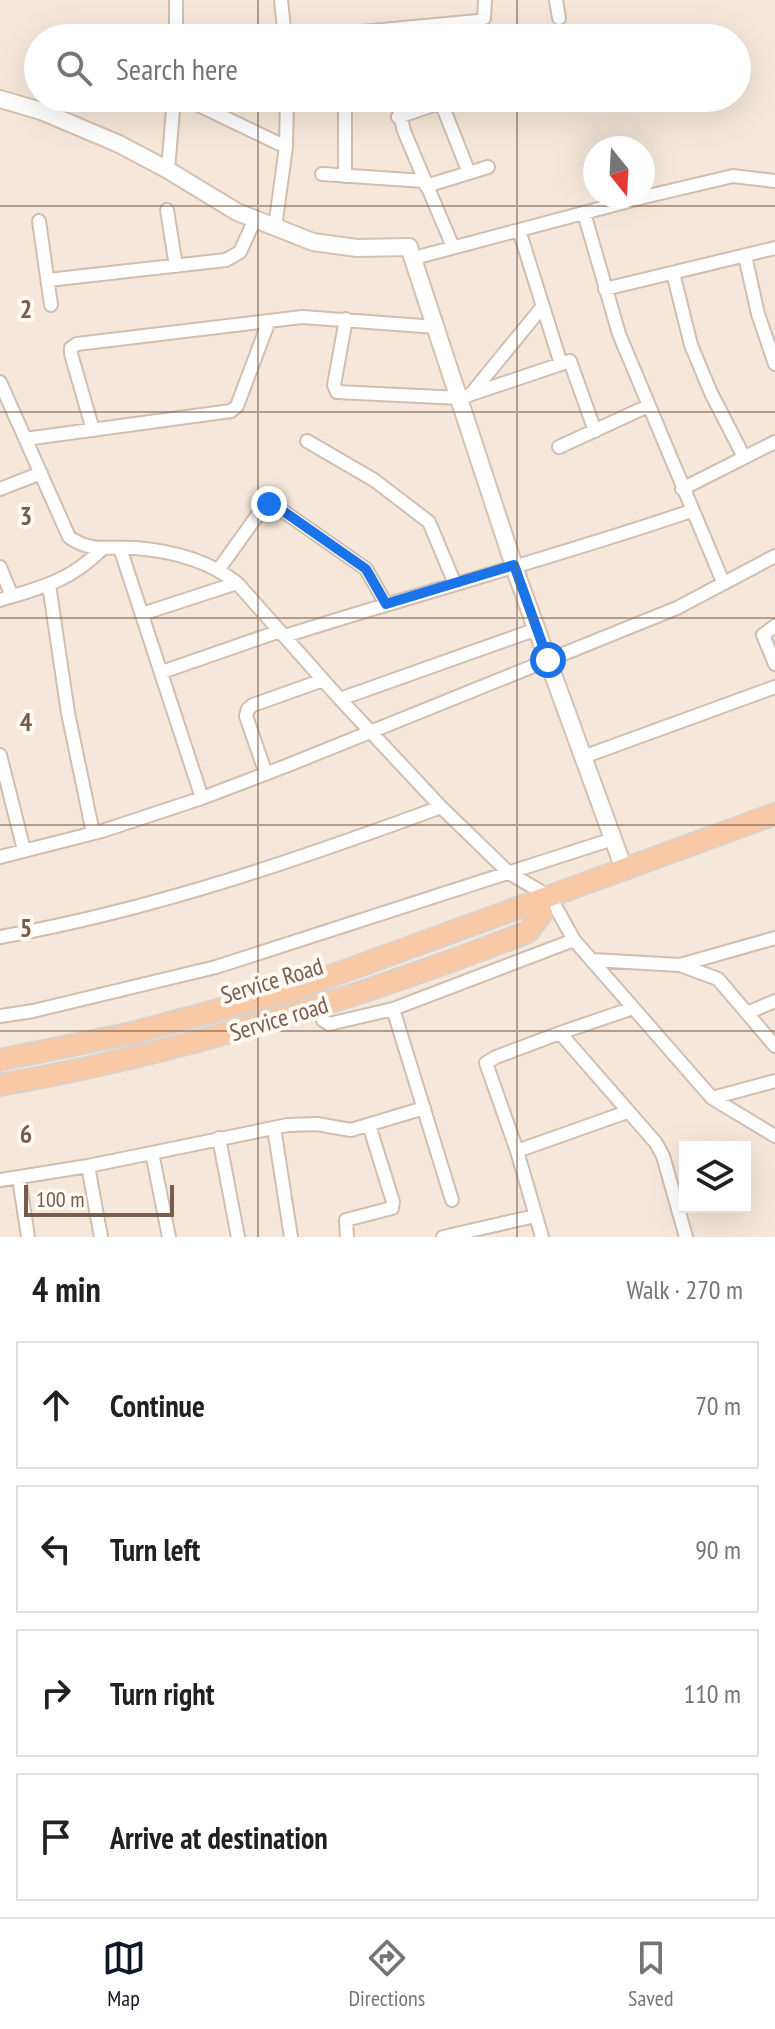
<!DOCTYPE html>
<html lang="en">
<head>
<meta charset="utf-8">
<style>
	:root { --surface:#fff; --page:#f2f2f2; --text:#202124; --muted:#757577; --line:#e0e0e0; --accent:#111827 }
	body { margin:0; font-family:"PT Sans Narrow",sans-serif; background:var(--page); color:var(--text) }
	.controls { position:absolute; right:24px; bottom:24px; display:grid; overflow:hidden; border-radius:0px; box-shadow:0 8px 32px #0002 }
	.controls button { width:72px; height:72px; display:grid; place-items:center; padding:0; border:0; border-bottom:2px solid var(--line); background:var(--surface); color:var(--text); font:40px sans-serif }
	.compass { position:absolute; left:583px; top:136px; width:72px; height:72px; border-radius:50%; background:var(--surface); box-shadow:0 8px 32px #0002; rotate:162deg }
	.scale { position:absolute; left:24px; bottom:20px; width:150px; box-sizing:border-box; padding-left:8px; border:4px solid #7a5c4d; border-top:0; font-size:22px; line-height:28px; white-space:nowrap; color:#7a5c4d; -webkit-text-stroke:6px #fffaf3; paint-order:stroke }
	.stop { position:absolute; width:24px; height:24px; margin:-18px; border:6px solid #1a73e8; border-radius:50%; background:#fff }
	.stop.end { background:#1a73e8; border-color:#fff; box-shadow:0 2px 8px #0008 }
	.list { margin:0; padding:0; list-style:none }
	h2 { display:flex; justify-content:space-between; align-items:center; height:104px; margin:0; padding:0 32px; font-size:34px }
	h2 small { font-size:26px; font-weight:400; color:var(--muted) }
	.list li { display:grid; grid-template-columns:52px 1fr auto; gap:24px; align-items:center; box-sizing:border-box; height:128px; margin:0 16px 16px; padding:0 16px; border:2px solid var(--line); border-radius:0px }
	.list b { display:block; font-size:30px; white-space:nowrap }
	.list em { font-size:26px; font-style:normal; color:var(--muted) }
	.icon { flex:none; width:44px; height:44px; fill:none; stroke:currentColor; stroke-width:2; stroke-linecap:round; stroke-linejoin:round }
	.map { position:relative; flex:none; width:775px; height:1237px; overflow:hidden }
	.search { position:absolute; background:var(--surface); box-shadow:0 8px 32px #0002; left:24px; right:24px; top:24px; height:88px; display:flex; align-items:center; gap:20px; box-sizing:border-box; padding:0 28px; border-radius:44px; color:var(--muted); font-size:30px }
	.sheet { height:680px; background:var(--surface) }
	nav { display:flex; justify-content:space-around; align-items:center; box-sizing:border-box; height:112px; border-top:2px solid var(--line); background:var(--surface); font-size:22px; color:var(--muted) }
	nav a { display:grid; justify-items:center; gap:4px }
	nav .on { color:var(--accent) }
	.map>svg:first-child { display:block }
</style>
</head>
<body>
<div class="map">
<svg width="775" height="1237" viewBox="0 0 775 1237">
	<rect width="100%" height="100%" fill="#fdf6ec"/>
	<path fill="#f5e8da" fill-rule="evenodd" d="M0,0H775V1237H0ZM38,38H737V98H38ZM595,148H643V196H595ZM685,1147H745V1207H685Z"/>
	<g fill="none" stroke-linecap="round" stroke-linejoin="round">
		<defs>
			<path id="minor" d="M281,0L285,38
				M556,0L559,18
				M176,38V0
				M297,38L478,21L484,18L485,0
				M184,98L286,147
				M345,98V176
				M396,98L404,131L453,247
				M441,102L469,173
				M398,117L454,98
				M168,170L174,98
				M322,174L424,181
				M426,186L488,167
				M167,210L176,266
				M584,213L619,334L723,582
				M39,221L51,305
				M275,227L286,147L287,98
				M519,230L561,364
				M745,256L758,314L775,364
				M414,258L644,197L733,176L775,181
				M673,273L691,345L711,393L744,457
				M48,280L226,260L240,252L255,219
				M605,289L775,248
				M346,319L334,385L337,392L460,398L570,361L595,431
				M0,382L69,537C91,553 111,546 136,548C172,551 209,561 237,583L340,699L441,807L509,873L550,897L574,940L712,1098L775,1136
				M471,394L543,306
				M93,430L71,354V348L77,344L302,317L436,327
				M25,439L231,411L237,406L269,321
				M307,441L374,480L429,522L455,584
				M559,447L648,406
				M0,489L41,473
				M682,489L775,442
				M120,548L202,798
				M0,567L12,596
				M219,569L264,506L273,504L366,569L386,604
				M49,585L68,713L93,833
				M0,600C43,587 70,581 102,549
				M142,614L237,583
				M775,626L763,635L775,664
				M285,636C419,593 557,557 691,511
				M162,672L280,631
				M340,699L537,629
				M0,755L24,850
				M583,757L775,687
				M266,774L246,716L248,709L253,705L323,680
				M0,857L102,831L202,798L286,766L677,608L775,556
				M0,937C152,910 297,860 441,807
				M593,960L680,965L775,938
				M680,965L718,979L775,1046
				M318,1007L323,1020L329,1024L393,1009L574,940
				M393,1009L452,1200
				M747,1013L775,1001
				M0,1016L33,1011L216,967L613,839
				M560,1033L633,1008
				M712,1098L775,1081
				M274,1128L291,1237
				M219,1138L238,1237
				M517,1151L627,1112
				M152,1153L169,1237
				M88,1166L101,1237
				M19,1178L28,1237
				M0,1180L88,1166L288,1125L317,1124L351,1130L424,1108
				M347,1237L346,1220L392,1208L393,1202L369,1125
				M443,1237L535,1216
				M542,1237L517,1151L486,1063L496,1057L560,1033L656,1143L663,1156L686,1237"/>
			<path id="secondary" d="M0,99L41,111L119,144L168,170L237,212L313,242L357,248L409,247L519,581L624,869"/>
			<path id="trunk" d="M0,1060L132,1033L290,991L775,814
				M0,1085C182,1053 356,999 528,932L542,913"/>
		</defs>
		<use href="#minor" stroke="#d1beb0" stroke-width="16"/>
		<use href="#secondary" stroke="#d6c0b0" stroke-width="20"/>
		<use href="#trunk" stroke="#dad1cd" stroke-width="24"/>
		<use href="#minor" stroke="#fff" stroke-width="12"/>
		<use href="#secondary" stroke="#fff" stroke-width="16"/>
		<use href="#trunk" stroke="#f9c8a4" stroke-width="20"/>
	</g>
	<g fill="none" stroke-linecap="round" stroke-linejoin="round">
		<path stroke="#1a73e8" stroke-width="10" d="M269,504H273L366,569L386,604L514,565L548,660"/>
	</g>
	<path fill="none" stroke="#7a5c4d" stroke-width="2" stroke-opacity="0.55" d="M258,0V38M517,0V38M258,98V1237M517,98V1237M0,206H775M0,412H775M0,618H775M0,825H775M0,1031H775"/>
	<g text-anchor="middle" stroke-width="8" stroke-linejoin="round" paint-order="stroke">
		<g font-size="24" fill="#7a5c4d" stroke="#fffaf3">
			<text transform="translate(272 981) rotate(-17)" y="8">Service Road</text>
			<text transform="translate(279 1019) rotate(-17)" y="8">Service road</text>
		</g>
	</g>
	<g font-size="26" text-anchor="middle" font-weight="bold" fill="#7a5c4d" stroke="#fffaf3" stroke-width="8" stroke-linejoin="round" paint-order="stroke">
		<text x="26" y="318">2</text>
		<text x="26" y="525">3</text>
		<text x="26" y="731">4</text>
		<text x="26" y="937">5</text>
		<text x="26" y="1143">6</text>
	</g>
</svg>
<div class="controls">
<button><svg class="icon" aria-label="layers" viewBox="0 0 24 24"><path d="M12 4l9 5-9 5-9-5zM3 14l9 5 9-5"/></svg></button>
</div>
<svg class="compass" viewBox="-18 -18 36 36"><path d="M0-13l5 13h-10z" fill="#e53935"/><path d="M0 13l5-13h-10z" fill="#757577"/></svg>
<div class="scale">100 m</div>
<div class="stop" style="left:548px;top:660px"></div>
<div class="stop end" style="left:269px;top:504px"></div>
<div class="search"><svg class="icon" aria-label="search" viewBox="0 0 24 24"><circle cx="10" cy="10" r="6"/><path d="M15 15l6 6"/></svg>Search here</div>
</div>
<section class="sheet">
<h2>4 min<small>Walk · 270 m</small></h2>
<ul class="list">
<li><svg class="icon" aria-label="ahead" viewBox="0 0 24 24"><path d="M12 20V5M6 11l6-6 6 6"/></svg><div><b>Continue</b></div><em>70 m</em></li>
<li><svg class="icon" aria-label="left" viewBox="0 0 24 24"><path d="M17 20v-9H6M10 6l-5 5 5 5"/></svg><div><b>Turn left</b></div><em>90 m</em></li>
<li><svg class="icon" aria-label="right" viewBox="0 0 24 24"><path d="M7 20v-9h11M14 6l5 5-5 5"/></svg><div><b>Turn right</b></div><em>110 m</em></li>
<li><svg class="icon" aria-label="arrive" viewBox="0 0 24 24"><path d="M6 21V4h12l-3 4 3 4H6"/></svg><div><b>Arrive at destination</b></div></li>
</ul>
</section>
<nav>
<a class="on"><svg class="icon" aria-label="map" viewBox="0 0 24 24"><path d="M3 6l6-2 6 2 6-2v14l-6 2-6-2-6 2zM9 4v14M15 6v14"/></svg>Map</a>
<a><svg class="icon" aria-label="directions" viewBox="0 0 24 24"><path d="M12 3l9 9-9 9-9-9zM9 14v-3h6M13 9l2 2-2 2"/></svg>Directions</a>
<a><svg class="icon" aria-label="saved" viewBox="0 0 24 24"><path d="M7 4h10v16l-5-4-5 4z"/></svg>Saved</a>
</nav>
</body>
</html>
